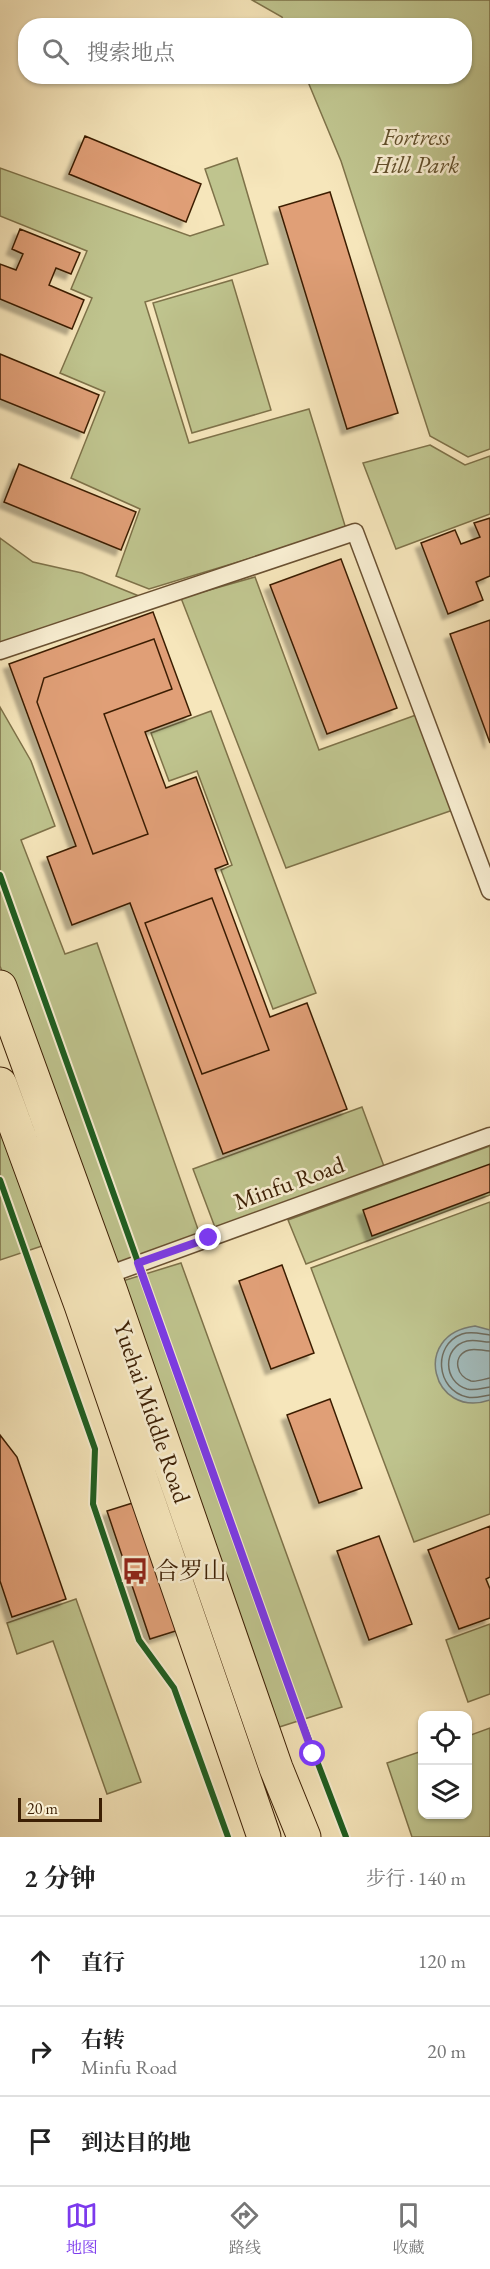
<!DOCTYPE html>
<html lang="zh">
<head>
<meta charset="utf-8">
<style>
	:root { --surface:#fff; --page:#f6f6f6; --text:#222; --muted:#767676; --line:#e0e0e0; --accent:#7c3aed }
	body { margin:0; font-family:"EB Garamond","Noto Serif SC",serif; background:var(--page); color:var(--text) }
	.controls { position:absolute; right:18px; bottom:18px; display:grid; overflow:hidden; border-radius:12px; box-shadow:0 2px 4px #0004 }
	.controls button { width:54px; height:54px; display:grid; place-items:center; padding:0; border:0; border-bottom:2px solid var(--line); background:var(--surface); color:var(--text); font:30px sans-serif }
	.scale { position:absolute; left:18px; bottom:15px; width:84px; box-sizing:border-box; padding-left:6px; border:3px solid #3c1f04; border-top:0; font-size:16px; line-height:21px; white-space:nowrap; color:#3c1f04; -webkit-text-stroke:4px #f9efd3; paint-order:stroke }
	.stop { position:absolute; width:18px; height:18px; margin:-14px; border:4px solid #7c3aed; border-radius:50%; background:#fff }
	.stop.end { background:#7c3aed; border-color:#fff; box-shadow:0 2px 6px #0008 }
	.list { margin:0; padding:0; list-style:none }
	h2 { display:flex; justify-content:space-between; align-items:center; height:78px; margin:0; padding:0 24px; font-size:26px }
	h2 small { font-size:20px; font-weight:400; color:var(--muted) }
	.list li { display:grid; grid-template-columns:39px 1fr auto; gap:18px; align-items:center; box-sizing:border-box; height:90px; padding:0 24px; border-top:2px solid var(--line) }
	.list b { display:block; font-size:22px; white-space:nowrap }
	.list p { margin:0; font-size:20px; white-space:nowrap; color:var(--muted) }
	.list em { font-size:20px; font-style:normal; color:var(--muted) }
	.icon { flex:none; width:33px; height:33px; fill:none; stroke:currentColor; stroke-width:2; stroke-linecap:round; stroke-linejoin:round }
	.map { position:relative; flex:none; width:490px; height:1837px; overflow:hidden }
	.search { position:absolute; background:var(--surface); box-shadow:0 2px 4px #0004; left:18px; right:18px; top:18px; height:66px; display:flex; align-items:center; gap:15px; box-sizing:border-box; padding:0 21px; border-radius:24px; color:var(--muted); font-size:22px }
	.sheet { height:348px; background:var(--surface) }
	nav { display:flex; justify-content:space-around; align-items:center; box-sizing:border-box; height:84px; border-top:2px solid var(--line); background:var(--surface); font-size:16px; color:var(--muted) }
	nav a { display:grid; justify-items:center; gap:3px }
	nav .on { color:var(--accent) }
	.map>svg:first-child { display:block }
</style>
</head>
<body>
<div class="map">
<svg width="490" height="1837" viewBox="0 0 490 1837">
	<defs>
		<filter id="shadow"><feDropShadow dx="-5.5" dy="5.5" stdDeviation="1.5" flood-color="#0004"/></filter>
	</defs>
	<rect width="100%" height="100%" fill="#f6e6bb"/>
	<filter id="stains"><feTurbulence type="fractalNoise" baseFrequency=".00333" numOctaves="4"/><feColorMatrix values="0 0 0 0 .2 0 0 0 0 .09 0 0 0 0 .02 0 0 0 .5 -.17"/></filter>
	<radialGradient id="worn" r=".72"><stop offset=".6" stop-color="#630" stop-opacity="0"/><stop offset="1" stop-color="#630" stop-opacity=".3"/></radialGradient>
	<path fill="#bfc48e" stroke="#7e7249" stroke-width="1.5" d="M252,0H490V449L468,457L430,436L341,161L306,77L464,76V26L285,25L282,17Z
		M237,158L268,264L145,302L189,443L309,409L346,529L149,589L116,576L140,509L71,478L105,392L60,373L92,298L71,289L87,251L0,216V168L190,236L224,225L205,169Z
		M232,280L271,410L192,433L153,303Z
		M430,445L465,465L490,456V514L396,549L363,463Z
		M0,538L33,562L82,573L139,596L0,643Z
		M255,577L319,750L416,715L453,810L286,868L181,598Z
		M0,707L31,761L55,826L21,840L65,954L97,943L200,1235L110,1266L0,966Z
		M211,711L316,993L273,1009L221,870L232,865L197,771L169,781L151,733Z
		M362,1107L385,1169L216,1230L193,1169Z
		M0,1109L48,1244L0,1260Z
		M490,1146V1195L306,1264L288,1220Z
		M490,1202V1514L414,1542L311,1268Z
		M181,1263L342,1707L273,1729L116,1283Z
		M76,1599L141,1782L107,1794L53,1641L17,1654L7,1623Z
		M490,1624V1694L468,1702L446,1640Z
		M490,1728V1837H412L387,1763L422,1751V1814H468V1736Z"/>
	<path fill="#a3bcbc" stroke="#7a7d72" stroke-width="1.5" d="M475,1326L490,1330V1400C432,1420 410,1334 475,1326Z"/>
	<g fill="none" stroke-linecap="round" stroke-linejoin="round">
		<path stroke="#706e60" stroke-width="1.5" d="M490,1335C481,1334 472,1331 462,1334C432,1345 436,1390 467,1397C475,1399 482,1396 490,1395
			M490,1342C482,1342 475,1339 467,1341C442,1347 443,1382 467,1389C475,1391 482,1388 490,1387
			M490,1351C482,1351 473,1347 466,1351C452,1358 457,1377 471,1381C477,1382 484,1379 490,1378"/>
	</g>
	<path fill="#e09f77" stroke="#3c1f04" stroke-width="1.5" filter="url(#shadow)" d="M85,136L201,184L186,222L69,174Z
		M330,192L398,413L347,429L279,207Z
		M20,229L80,253L71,274L56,268L49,285L84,300L72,329L0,299V264L16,270L23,254L12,249Z
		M0,354L99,395L84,433L0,399Z
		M19,464L136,512L121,550L4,502Z
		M490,518V576L476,582L483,600L448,614L421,543L455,530L461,544L480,537L474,523Z
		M341,559L397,708L327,734L270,585Z
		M153,612L191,715L145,732L166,788L196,777L228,864L215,869L270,1017L307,1003L347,1109L223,1154L130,903L72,925L47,857L76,846L9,664Z
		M490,620V743L450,634Z
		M154,639L172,689L104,714L148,834L93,854L37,702L44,678Z
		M212,898L269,1050L202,1074L145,923Z
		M490,1164V1192L372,1236L363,1210Z
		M282,1265L314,1353L271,1369L239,1281Z
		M330,1399L362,1488L319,1503L287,1415Z
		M0,1435L17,1457L66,1599L12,1617L0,1581Z
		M139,1501L182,1629L150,1639L107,1511Z
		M490,1526V1577L486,1579L490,1589V1618L459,1629L428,1550Z
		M379,1536L412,1624L369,1640L337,1551Z"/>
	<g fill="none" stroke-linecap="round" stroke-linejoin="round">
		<defs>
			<path id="service" d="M0,651L355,532L490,891
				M105,1276L490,1136"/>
			<path id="trunk" d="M0,987L111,1292L276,1768L304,1837
				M0,1084L81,1305L264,1837"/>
		</defs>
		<use href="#service" stroke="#6a5132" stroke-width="19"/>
		<use href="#trunk" stroke="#3c1f04" stroke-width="35"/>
		<use href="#service" stroke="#f9efd3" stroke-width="16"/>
		<use href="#trunk" stroke="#f6e6bb" stroke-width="33"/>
		<defs>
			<path id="cycleway" d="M0,875L296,1706L346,1837
				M0,1180L95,1449L93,1504L139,1640L174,1688L228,1837"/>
		</defs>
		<use href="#cycleway" stroke="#f9efd3" stroke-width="10"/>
		<use href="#cycleway" stroke="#1b5e20" stroke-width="6"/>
	</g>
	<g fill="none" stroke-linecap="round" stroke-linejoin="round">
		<path stroke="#7c3aed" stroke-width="8" d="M209,1238L138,1263L313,1754"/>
	</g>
	<defs>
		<symbol id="bus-bare" viewBox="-9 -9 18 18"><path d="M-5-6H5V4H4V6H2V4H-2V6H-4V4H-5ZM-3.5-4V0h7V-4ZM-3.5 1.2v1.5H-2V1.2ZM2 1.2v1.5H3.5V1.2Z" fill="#8f2418" stroke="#f9efd3" stroke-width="2.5" paint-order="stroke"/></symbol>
	</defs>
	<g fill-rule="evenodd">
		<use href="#bus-bare" x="116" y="1552" width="38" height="38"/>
	</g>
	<g text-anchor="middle" stroke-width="5" stroke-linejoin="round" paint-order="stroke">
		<g font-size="24" font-style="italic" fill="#63512d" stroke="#f9efd3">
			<text x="416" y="145">Fortress<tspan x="416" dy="28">Hill Park</tspan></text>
		</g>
		<g font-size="24" fill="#3c1f04" stroke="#f9efd3">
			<text transform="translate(289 1183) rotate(-20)" y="8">Minfu Road</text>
			<text transform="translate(152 1412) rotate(71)" y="8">Yuehai Middle Road</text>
		</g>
		<g font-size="24" fill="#3c1f04" stroke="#f9efd3" text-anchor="start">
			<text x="155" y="1579">合罗山</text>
		</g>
	</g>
	<rect width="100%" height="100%" filter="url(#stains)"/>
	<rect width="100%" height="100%" fill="url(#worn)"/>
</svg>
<div class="controls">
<button><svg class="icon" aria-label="locate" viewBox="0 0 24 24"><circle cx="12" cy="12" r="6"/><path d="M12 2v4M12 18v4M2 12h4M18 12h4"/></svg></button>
<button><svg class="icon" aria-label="layers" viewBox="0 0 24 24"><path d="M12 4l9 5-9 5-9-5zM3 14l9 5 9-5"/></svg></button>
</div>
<div class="scale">20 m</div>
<div class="stop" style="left:313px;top:1754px"></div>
<div class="stop end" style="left:209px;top:1238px"></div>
<div class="search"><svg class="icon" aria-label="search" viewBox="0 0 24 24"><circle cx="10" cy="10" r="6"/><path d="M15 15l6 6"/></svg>搜索地点</div>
</div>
<section class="sheet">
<h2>2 分钟<small>步行 · 140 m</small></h2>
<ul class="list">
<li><svg class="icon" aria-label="ahead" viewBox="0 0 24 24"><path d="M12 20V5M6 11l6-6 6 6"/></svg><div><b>直行</b></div><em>120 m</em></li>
<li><svg class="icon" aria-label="right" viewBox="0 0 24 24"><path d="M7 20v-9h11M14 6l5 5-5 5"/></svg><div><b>右转</b><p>Minfu Road</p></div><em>20 m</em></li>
<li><svg class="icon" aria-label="arrive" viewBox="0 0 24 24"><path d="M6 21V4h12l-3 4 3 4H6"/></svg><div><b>到达目的地</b></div></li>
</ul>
</section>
<nav>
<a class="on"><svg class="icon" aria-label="map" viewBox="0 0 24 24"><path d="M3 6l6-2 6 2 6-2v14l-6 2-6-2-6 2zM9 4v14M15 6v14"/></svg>地图</a>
<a><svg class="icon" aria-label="directions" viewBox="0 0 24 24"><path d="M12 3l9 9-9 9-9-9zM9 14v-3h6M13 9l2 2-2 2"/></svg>路线</a>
<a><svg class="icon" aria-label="saved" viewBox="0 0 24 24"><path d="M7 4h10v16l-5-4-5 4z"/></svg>收藏</a>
</nav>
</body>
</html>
